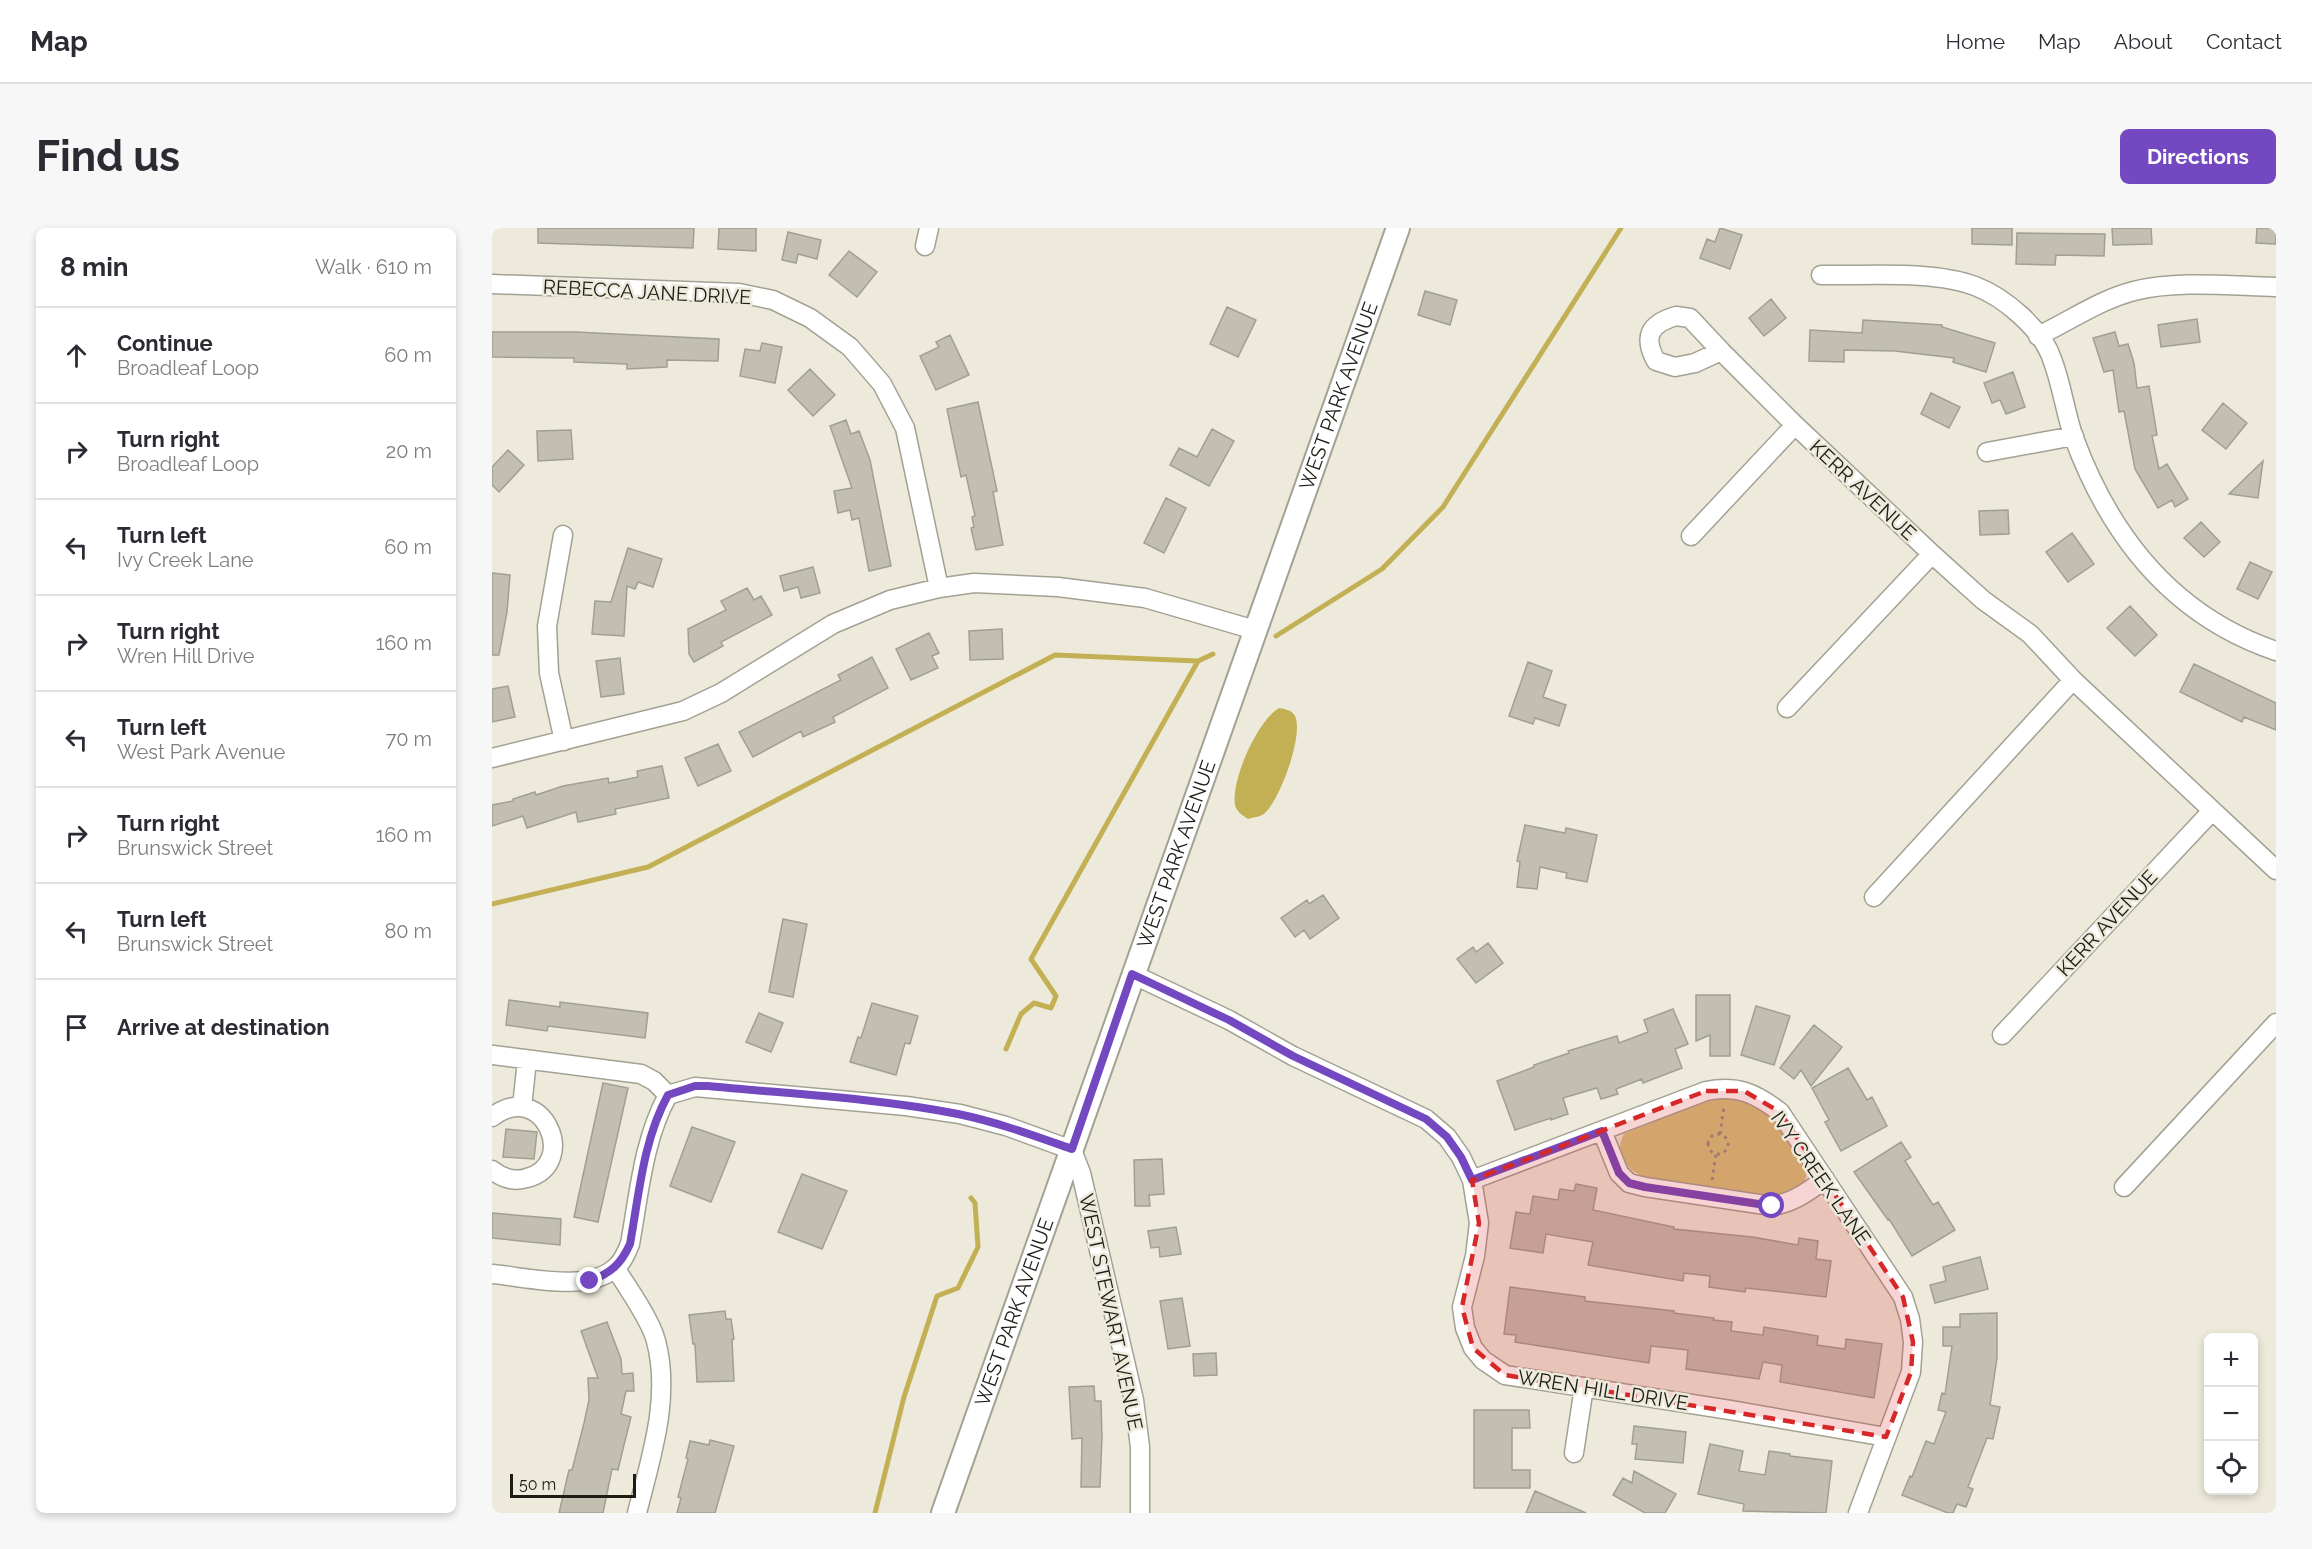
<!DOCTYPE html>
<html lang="en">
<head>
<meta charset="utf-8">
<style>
	:root { --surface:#fff; --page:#f7f7f7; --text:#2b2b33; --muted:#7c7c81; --line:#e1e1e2; --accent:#7348c0 }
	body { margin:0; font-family:Raleway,sans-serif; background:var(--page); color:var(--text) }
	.controls { position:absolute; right:18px; bottom:18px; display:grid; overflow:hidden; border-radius:9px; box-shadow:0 3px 9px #0003 }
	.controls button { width:54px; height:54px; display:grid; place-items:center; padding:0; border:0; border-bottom:2px solid var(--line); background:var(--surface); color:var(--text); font:30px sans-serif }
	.scale { position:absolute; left:18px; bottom:15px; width:126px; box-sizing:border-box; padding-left:6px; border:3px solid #1d1c17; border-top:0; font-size:16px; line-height:21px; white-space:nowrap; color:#1d1c17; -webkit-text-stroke:4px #edeadb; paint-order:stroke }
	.stop { position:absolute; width:18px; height:18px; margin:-14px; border:4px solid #7348c0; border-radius:50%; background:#fff }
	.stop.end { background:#7348c0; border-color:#fff; box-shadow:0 2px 6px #0008 }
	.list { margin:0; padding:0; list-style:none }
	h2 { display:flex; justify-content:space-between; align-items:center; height:78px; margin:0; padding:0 24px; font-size:26px }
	h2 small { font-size:20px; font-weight:400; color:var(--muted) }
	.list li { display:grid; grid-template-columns:39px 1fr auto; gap:18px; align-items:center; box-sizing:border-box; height:96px; padding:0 24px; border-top:2px solid var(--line) }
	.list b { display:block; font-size:22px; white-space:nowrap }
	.list p { margin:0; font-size:20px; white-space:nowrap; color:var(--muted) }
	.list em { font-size:20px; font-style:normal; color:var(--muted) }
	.icon { flex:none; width:33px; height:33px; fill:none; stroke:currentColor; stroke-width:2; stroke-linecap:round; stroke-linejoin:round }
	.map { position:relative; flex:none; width:1784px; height:1285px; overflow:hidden; border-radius:9px }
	header { display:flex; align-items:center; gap:36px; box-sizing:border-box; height:84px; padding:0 30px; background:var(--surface); border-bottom:2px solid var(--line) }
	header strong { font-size:28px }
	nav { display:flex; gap:33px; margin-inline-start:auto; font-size:21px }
	.intro { display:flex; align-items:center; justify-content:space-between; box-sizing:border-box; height:144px; padding:0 36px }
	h1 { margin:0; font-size:42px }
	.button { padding:15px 27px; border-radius:9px; background:var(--accent); color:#fff; font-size:21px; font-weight:700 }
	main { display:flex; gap:36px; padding:0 36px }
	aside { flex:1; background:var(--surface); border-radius:9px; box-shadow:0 3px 9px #0003 }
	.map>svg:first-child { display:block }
</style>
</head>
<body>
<header>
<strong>Map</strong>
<nav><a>Home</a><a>Map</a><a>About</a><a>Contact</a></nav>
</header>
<div class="intro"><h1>Find us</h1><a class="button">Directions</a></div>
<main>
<aside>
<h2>8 min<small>Walk · 610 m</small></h2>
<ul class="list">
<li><svg class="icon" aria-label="ahead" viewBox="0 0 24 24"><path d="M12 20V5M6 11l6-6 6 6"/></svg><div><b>Continue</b><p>Broadleaf Loop</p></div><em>60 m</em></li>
<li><svg class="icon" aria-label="right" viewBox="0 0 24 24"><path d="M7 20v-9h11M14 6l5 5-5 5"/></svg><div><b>Turn right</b><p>Broadleaf Loop</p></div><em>20 m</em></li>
<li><svg class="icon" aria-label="left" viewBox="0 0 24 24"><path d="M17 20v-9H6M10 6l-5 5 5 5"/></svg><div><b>Turn left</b><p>Ivy Creek Lane</p></div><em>60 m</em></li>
<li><svg class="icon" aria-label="right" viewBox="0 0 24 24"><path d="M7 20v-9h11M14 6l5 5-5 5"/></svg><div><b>Turn right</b><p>Wren Hill Drive</p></div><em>160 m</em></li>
<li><svg class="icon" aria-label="left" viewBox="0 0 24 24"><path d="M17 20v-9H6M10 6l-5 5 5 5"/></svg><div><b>Turn left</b><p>West Park Avenue</p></div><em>70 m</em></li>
<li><svg class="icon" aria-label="right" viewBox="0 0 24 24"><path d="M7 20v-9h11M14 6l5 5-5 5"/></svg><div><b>Turn right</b><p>Brunswick Street</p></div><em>160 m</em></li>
<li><svg class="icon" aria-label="left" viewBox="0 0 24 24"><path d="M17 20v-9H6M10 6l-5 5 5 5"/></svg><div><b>Turn left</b><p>Brunswick Street</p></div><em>80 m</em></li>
<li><svg class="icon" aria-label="arrive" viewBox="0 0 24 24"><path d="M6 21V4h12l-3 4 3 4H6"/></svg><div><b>Arrive at destination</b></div></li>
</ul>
</aside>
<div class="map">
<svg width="1784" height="1285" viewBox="0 0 1784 1285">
	<rect width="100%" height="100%" fill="#edeadb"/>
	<path fill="#d3c57e" d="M1229,871C1235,871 1243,871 1249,872C1280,878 1296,913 1313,936L1315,944L1313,952L1308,958L1285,968L1157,950C1137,945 1120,927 1132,906L1207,875Z"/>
	<path fill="#c3b054" d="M787,480C793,481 800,482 803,488C812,507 788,571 773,585C769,589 762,589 756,591C750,587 745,584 743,577C739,552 765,493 787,480Z"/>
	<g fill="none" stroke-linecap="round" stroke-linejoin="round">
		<path stroke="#c3b054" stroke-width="5" d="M784,408L890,341L951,279L1129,0
			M0,676L156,639L563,427L706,433L721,426
			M514,821L529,786L542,775L559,780L564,768L539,731L706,433
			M383,1285L412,1169L445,1068L466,1060L486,1019L483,975L479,970"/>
	</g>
	<path fill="#c2bfb1" stroke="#a19f91" stroke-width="1.5" d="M46,0H202L201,20L46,15Z
		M227,0H264V23L226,21Z
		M1228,0L1250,7L1238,41L1208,30L1215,11L1223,14Z
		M1480,0H1520V17L1480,16Z
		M1620,0H1659L1660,16L1621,17Z
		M1765,0H1784V16L1764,15Z
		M296,4L329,12L325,31L306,26L304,35L290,32Z
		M1525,5L1613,6L1612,28L1564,27L1563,37L1524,36Z
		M357,23L385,44L365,69L337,47Z
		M933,63L965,72L958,97L926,87Z
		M1279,71L1294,90L1272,108L1257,90Z
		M735,79L764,92L746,129L718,116Z
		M1705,91L1708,114L1669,119L1666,97Z
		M1371,92L1450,97V99L1503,115L1494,144L1461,134L1462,130L1403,123L1352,122V134L1317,133L1318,102L1370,105Z
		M0,104H83L227,111L226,133L175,132V139L135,141V136L82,134V130L0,129Z
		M1623,104L1627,118L1636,116L1642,135L1645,160L1657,158L1665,207L1660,208L1667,241L1675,236L1696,271L1683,279L1680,272L1666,280L1643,241L1632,183L1627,184L1621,142L1612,144L1601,110Z
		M458,107L477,147L444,162L428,128L447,119L444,114Z
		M270,115L290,119L283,155L248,148L253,121L268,123Z
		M318,141L343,167L321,188L296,162Z
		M1521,144L1533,179L1514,186L1508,172L1500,175L1492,155Z
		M1439,165L1468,179L1457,200L1429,186Z
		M486,174L505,263L501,264L511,317L484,322L479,300L482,299L480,289L483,288L474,247L469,249L455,181Z
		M1731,175L1755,195L1734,221L1710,202Z
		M354,192L359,206L367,203L378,232L399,338L377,343L367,290L360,292L358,282L346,285L342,263L360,260L338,198Z
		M720,201L742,213L717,258L678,237L687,220L705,229Z
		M79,202L81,231L46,233L45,203Z
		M16,222L32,237L7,264L0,257V239Z
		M1771,233L1766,270L1737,266Z
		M674,270L694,280L672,325L652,315Z
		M1516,282L1517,306L1488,307L1487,283Z
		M1709,294L1728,314L1712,329L1692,310Z
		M1580,305L1602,336L1576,354L1554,324Z
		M136,320L170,331L161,359L146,354L143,361L135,358L132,408L100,406L103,373L119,374Z
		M1758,334L1780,344L1766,371L1745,361Z
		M321,339L328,365L309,370L306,359L292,363L288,348Z
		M0,345L18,347L15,384L7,427H0Z
		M255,360L262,372L269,368L280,387L229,414L231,418L202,434L197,426L196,401L234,382L229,373Z
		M1638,378L1665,407L1643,428L1615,400Z
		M510,401L511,431L478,432L477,403Z
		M437,405L447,425L440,428L446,440L419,452L404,421Z
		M380,429L396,460L341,489L343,494L311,509L309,503L261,529L247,504L349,452L346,447Z
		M128,430L132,466L109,469L104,433Z
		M1036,434L1060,443L1051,469L1074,477L1067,498L1043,490L1041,496L1017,488Z
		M1702,436L1784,475V502L1752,489L1750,494L1688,464Z
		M16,458L23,489L0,494V461Z
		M226,516L239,543L206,558L193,530Z
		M170,538L177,570L123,581L124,586L86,594L84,584L35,600L31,588L0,598V577L21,573V571L43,564L44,567L71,558L116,550L117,555L146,549L145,543Z
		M1033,597L1073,605L1074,600L1105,607L1095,654L1074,650L1075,645L1048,639L1045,661L1025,659L1028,634L1025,633Z
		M831,667L847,690L818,711L812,702L803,709L789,690L815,672L817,676Z
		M291,691L315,696L301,769L277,764Z
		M996,715L1011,735L984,755L965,731L981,719L984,724Z
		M1204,767H1238V828H1218V807L1204,813Z
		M17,772L68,779V774L156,785L153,810L56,798L55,803L14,797Z
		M380,775L426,788L418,816L413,815L404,847L358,834L366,809L369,810Z
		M1264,778L1298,788L1282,837L1249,827Z
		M1181,781L1196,816L1183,821L1190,840L1151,855L1150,851L1124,861L1126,866L1109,871L1105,860L1071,870L1076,886L1059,892V890L1023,902L1005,853L1042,839V837L1077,825L1076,823L1125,808L1127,815L1156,804L1152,792Z
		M267,785L291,795L279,824L254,814Z
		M1322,797L1350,819L1319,858L1309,842L1302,851L1288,840Z
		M1356,840L1375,872L1380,869L1395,898L1349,923L1333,894L1337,892L1320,860Z
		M111,855L136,860L106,994L82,989Z
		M200,899L243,914L219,974L178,958Z
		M14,901L45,904L42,931L11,929Z
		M1409,914L1419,929L1413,933L1441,977L1446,974L1463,1002L1420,1028L1397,991L1396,992L1362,944Z
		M670,931L672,966L657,967L658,978H643L642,932Z
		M310,946L355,963L330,1021L286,1004Z
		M1084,956L1105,960L1101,982L1182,999V1001L1260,1009L1306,1017L1307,1010L1326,1013L1324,1031L1339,1033L1334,1069L1254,1060L1253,1064L1217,1059L1218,1048L1192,1045L1191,1053L1096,1037L1101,1014L1054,1006L1051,1025L1018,1020L1024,984L1038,986L1041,968L1066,972L1068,961L1082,963Z
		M0,985L69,991L68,1017L0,1010Z
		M684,999L689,1026L668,1029L667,1019L659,1020L656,1003Z
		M1488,1029L1496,1061L1443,1075L1438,1057L1454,1053L1451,1039Z
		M1018,1059L1093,1069V1073L1182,1083V1085L1222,1090L1221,1092L1240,1094L1239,1103L1271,1107L1272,1099L1326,1108L1325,1117L1353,1121L1354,1111L1390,1116L1382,1170L1288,1154L1290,1137L1271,1134L1267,1151L1194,1141L1196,1122L1159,1118L1157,1135L1023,1114L1024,1107L1012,1106Z
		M690,1070L698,1118L676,1121L668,1073Z
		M233,1083L234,1091H239L242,1111L240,1112L242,1153L205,1154L203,1116H201L197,1087Z
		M1505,1085V1130L1498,1177L1508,1179L1501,1211L1495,1210L1476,1259L1481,1261L1474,1279L1465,1276L1461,1285H1456L1410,1267L1418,1248L1420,1249L1434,1213L1442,1216L1454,1184L1446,1182L1450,1165L1453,1166L1460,1118H1451V1099H1468V1086Z
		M115,1094L129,1131L130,1146L141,1145L142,1163H134L129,1186L139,1189L130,1225L126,1242L120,1241L111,1285H67L77,1242H80L92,1195L97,1172L96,1150H106L89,1103Z
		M724,1125L725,1147L702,1148L701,1126Z
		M602,1158L603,1173H609L610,1209L608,1259H589L590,1210L580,1211L577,1159Z
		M982,1182H1037L1038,1200H1020V1242H1038V1260H982Z
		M1142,1198L1194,1204L1191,1235L1143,1231L1145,1216H1140Z
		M218,1212L242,1218L223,1285H185L189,1270L186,1269L196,1231L194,1230L198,1213L217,1217Z
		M1218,1216L1251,1223L1247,1243L1273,1247L1277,1223L1298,1226V1228L1340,1233L1334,1285L1251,1283L1252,1276L1206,1266Z
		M1142,1243L1184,1266L1173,1285H1153L1121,1267L1131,1250L1140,1255Z
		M1043,1263L1094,1285H1034Z"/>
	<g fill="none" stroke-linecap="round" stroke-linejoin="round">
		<defs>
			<path id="minor" d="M433,18L437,0
				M1329,47C1375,48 1441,42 1483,58C1512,69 1550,101 1560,131C1570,157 1573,184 1582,210C1619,310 1681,388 1784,423
				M0,56L247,65L281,72L318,90L358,119L390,156L413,200L447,360
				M1184,88L1198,90L1229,123L1203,135L1183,139L1164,133C1151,109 1157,96 1184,88Z
				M1546,108C1578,93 1607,72 1642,63C1685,52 1739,58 1784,59
				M1229,123L1303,197L1440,326L1491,372L1538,406L1581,452L1784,642
				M1495,224L1582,208
				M71,307L55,398L57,445L72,513
				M1199,308L1303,197
				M1295,480L1440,326
				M0,530L191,483L229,465L341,396L398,372L447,360L482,355L566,359L653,370L763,402
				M1382,669L1581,452
				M640,746L737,792L801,828L934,891L955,909L969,929L980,952L987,995L983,1028L970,1079L973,1100L981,1120L991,1132L1013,1147L1238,1182L1394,1209
				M1510,807L1720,583
				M1,827L149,846L162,853L176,867
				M30,879L35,832
				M0,889C51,850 88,936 35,950C22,954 10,950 0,942
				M1110,903L1127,945L1137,955L1153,959L1280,978C1301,975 1317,963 1333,951
				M980,952L1214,863C1246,857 1263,865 1288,884L1411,1069L1418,1091L1421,1114L1419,1144L1366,1285
				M1632,959L1784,795
				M123,1040C135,1058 159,1093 164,1113C179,1170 159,1229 145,1285
				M0,1046C35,1049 95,1065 123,1040C131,1034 134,1025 138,1016C147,967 151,912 176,867L203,859L414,878L468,886L514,898L580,922L589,945L642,1172L648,1219V1285
				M1082,1225L1092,1159"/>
			<g id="major">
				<path id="s1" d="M451,1285L906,0"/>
			</g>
		</defs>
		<use href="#minor" stroke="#a3a193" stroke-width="21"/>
		<use href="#major" stroke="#a3a193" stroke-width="26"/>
		<path stroke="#928f85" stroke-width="3" stroke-dasharray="3 4.5" stroke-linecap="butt" d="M1216 916a10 10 0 1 1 20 0a10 10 0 1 1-20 0Z
			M1228,906L1232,878
			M1220,952L1224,926"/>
		<use href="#minor" stroke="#fff" stroke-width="18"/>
		<use href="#major" stroke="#fff" stroke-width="22"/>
	</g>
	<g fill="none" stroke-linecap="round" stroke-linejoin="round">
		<path stroke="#7348c0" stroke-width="8" d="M98,1053C119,1045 129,1036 138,1016C147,967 151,912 176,867L203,858H216C299,866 384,870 466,886C505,894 543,908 580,921L640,746L737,792L801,828L934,891L955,909L969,929L980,952L1110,903L1127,945L1137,955L1153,959L1280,978"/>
	</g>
	<path fill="#d62828" fill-opacity="0.2" stroke="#d62828" stroke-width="4.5" stroke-dasharray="12 8" stroke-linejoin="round" d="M1214,863H1252L1288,884L1411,1069L1421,1114L1419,1144L1394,1209L1013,1147L981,1120L970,1079L987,995L980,952Z"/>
	<g text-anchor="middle" stroke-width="5" stroke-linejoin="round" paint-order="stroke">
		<g font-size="20" fill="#1d1c17" stroke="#edeadb">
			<text transform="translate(155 64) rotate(3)" y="7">REBECCA JANE DRIVE</text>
			<text dy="7" stroke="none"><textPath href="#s1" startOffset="1185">WEST PARK AVENUE</textPath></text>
			<text transform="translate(1371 262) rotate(43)" y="7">KERR AVENUE</text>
			<text dy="7" stroke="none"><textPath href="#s1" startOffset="699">WEST PARK AVENUE</textPath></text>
			<text transform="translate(1615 695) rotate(-47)" y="7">KERR AVENUE</text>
			<text transform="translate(1329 950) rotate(55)" y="7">IVY CREEK LANE</text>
			<text dy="7" stroke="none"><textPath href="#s1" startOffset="213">WEST PARK AVENUE</textPath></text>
			<text transform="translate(619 1084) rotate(78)" y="7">WEST STEWART AVENUE</text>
			<text transform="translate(1111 1162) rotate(9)" y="7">WREN HILL DRIVE</text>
		</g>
	</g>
</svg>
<div class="controls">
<button>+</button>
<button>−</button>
<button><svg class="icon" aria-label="locate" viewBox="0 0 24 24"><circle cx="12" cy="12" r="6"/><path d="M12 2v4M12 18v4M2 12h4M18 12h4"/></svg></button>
</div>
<div class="scale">50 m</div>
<div class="stop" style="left:1280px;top:978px"></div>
<div class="stop end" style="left:98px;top:1053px"></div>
</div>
</main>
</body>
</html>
